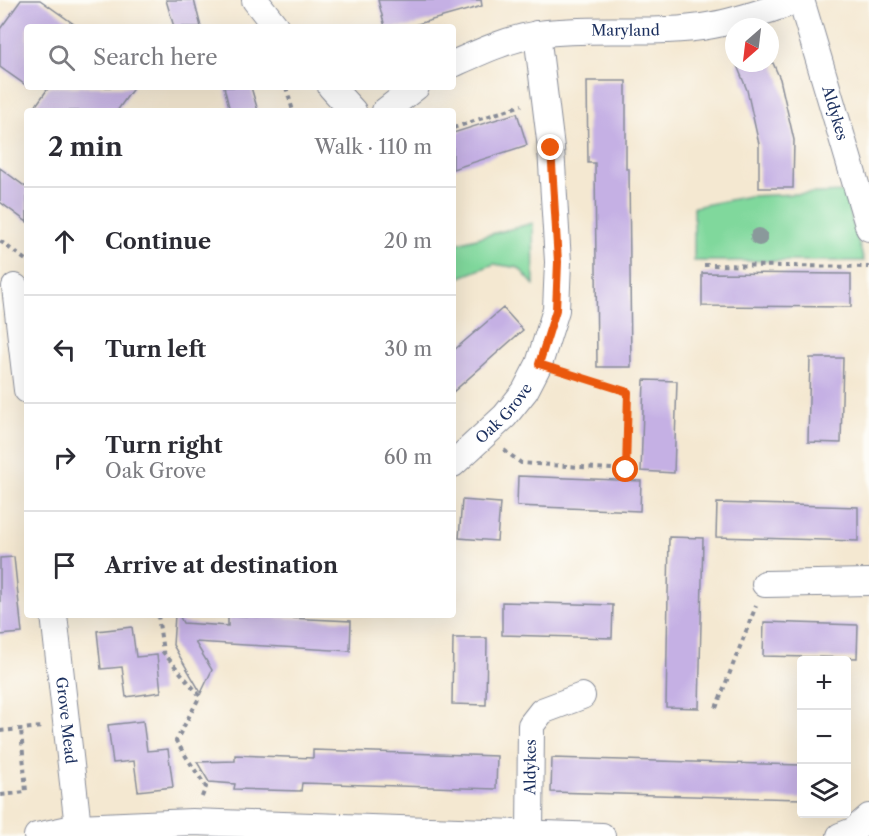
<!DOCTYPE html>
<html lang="en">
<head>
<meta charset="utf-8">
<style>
	:root { --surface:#fff; --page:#f2f2f3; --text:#2b2b33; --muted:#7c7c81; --line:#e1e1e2 }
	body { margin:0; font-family:"Libre Caslon Text",serif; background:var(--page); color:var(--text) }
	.controls { position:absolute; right:18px; bottom:18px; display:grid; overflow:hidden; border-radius:6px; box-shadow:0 6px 24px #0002 }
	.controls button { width:54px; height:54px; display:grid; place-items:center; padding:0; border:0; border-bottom:2px solid var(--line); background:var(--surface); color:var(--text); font:30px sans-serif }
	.compass { position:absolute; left:725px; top:18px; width:54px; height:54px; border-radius:50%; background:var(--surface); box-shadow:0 6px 24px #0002; rotate:208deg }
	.stop { position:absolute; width:18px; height:18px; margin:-14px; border:4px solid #ea580c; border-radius:50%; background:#fff }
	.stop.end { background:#ea580c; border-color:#fff; box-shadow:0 2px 6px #0008 }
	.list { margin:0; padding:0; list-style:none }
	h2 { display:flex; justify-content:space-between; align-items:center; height:78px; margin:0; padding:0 24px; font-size:26px }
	h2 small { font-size:20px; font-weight:400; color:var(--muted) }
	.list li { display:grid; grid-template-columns:39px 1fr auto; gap:18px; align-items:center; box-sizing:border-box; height:108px; padding:0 24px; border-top:2px solid var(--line) }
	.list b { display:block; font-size:22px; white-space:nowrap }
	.list p { margin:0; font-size:20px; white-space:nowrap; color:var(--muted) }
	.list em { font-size:20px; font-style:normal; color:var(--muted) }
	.icon { flex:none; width:33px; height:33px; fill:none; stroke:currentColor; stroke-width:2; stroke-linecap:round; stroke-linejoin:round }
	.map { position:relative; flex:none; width:869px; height:836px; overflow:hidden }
	.search { position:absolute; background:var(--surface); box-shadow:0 6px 24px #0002; left:24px; top:24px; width:432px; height:66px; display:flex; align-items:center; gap:15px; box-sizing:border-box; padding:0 21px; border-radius:6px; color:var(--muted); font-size:22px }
	.panel { position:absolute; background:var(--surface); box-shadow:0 6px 24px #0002; left:24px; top:108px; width:432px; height:510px; border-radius:6px }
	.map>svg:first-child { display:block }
</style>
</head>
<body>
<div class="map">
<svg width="869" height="836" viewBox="0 0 869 836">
	<rect width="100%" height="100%" fill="#fdfcf7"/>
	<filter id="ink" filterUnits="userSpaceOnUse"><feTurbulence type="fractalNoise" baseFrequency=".0167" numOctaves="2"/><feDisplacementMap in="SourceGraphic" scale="12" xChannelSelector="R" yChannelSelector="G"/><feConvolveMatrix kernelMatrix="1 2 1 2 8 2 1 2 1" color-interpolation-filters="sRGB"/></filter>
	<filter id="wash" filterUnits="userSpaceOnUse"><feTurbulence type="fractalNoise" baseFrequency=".008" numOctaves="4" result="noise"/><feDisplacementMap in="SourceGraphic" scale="24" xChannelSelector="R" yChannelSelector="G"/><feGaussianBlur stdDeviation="1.35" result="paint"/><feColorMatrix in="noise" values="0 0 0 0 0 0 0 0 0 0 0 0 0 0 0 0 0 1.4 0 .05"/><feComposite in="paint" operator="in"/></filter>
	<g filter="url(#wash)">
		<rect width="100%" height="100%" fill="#f4e8d1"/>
		<path fill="#80d89c" stroke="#4e847d" stroke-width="1.5" d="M844,192L864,261H694V207L749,196Z
			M533,223L534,285L519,268L494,264L453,280V247L458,243Z"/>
		<g id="blocks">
			<path fill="#c5b0e4" d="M21,0H40L78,27H27V86L0,67V29Z
				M166,0H194L201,27H174Z
				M378,0H481L482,6L407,27H385Z
				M736,63H773L780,79L794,140L793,188H759V144L747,90Z
				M587,81H626V169H629L631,367H597L595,163H588Z
				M49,87H134L117,111H32Z
				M224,87H251L258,111H230Z
				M517,113L527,145L453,169V133Z
				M0,168L27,188V222L0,202Z
				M702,273L851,274V307L702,306Z
				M503,308L523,330L453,392V351Z
				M810,358H843L841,443L808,442Z
				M644,380L677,381L674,473L641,471Z
				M518,476L641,481L640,511L517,506Z
				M462,500L500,503L497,541L459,538Z
				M717,503L858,507V541L716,537Z
				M669,537L703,538L699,708L666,707Z
				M14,557L22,633L0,635V558Z
				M502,602L613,605L612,638L502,635Z
				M175,615H179L183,623L228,626V615L351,621L350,651L195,642L212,670L201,693L173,645Z
				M764,622L858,625L857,658L763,656Z
				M132,627L136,657L157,655L161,692L126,697L122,667L101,669L97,631Z
				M453,638H487L486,705L452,704Z
				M143,721L147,751L168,749L173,787L138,791L134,761L113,763L108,725Z
				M313,750L497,756L496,789L302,783L301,791L234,789L235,784L209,782L197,762L235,761V755L313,758Z
				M552,758L801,765V799L551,792Z"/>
		</g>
	</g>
	<g filter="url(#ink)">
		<use href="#blocks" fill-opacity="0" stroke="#888c98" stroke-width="1.5"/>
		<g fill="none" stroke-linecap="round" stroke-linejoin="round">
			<defs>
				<g id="street">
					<path d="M255,0L276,27"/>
					<path id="s1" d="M801,0L869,228"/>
					<path id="s2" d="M453,64C480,52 510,38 539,34C597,26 656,36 713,25C742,20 772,8 801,0"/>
					<path d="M331,87L353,111"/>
					<path d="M385,111L416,87"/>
					<path d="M15,287L27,390"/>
					<path id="s3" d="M453,464L505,416L525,391L539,364L556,310L558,262L551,148L537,34"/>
					<path d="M765,584L869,582"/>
					<path id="s4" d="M54,615L78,827"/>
					<path d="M37,836L78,827L192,822L602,836"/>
					<path id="s5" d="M530,836L531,725L542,711L582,696"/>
					<path d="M840,836L853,831L869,817"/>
				</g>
			</defs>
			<use href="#street" stroke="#888c98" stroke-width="28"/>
			<path stroke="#888c98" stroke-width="4" stroke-dasharray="4.5 4.5" stroke-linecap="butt" d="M286,87L293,111
				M453,128L522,105
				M0,241L27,261
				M704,265L869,267
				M504,450L521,463L626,470L628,392L562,371
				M158,615L163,652L200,696L176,741L206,787L201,799
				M716,708L756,606
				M0,731L42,727
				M1,795L26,792L21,729"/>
			<use href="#street" stroke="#fff" stroke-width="26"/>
		</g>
		<circle fill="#8a999b" cx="759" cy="237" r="9"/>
	</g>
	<g fill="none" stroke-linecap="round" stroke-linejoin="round" filter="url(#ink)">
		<path stroke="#ea580c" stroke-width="8" d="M551,148L558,262L556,310L539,364L628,392L626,470"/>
	</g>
	<g text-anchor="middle" stroke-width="4.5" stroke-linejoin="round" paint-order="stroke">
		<g font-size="15" fill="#1b2f5e" stroke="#fdfcf7">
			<text dy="5" stroke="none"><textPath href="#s2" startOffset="178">Maryland</textPath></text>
			<text dy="5" stroke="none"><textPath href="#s1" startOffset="118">Aldykes</textPath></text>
			<text dy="5" stroke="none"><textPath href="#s3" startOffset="72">Oak Grove</textPath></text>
			<text dy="5" stroke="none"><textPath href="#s4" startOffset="106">Grove Mead</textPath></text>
			<text dy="5" stroke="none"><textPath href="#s5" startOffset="69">Aldykes</textPath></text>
		</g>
	</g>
</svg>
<div class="controls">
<button>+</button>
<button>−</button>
<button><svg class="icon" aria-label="layers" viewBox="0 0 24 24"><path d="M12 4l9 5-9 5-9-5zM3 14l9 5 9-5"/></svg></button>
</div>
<svg class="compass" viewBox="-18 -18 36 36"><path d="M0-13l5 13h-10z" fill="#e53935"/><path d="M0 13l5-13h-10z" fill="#7c7c81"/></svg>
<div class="stop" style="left:626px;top:470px"></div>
<div class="stop end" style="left:551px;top:148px"></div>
<div class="search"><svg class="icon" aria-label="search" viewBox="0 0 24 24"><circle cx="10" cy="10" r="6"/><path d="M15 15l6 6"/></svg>Search here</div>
<section class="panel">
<h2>2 min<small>Walk · 110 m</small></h2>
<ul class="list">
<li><svg class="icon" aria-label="ahead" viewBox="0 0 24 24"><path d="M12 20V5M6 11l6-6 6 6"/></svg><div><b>Continue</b></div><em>20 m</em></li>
<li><svg class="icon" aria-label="left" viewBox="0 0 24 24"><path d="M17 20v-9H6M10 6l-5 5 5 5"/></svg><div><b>Turn left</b></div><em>30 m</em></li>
<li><svg class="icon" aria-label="right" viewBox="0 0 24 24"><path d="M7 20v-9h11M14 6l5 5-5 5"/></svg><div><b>Turn right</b><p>Oak Grove</p></div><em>60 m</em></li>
<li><svg class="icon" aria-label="arrive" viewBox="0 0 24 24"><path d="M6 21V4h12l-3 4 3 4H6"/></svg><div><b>Arrive at destination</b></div></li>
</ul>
</section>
</div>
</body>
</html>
